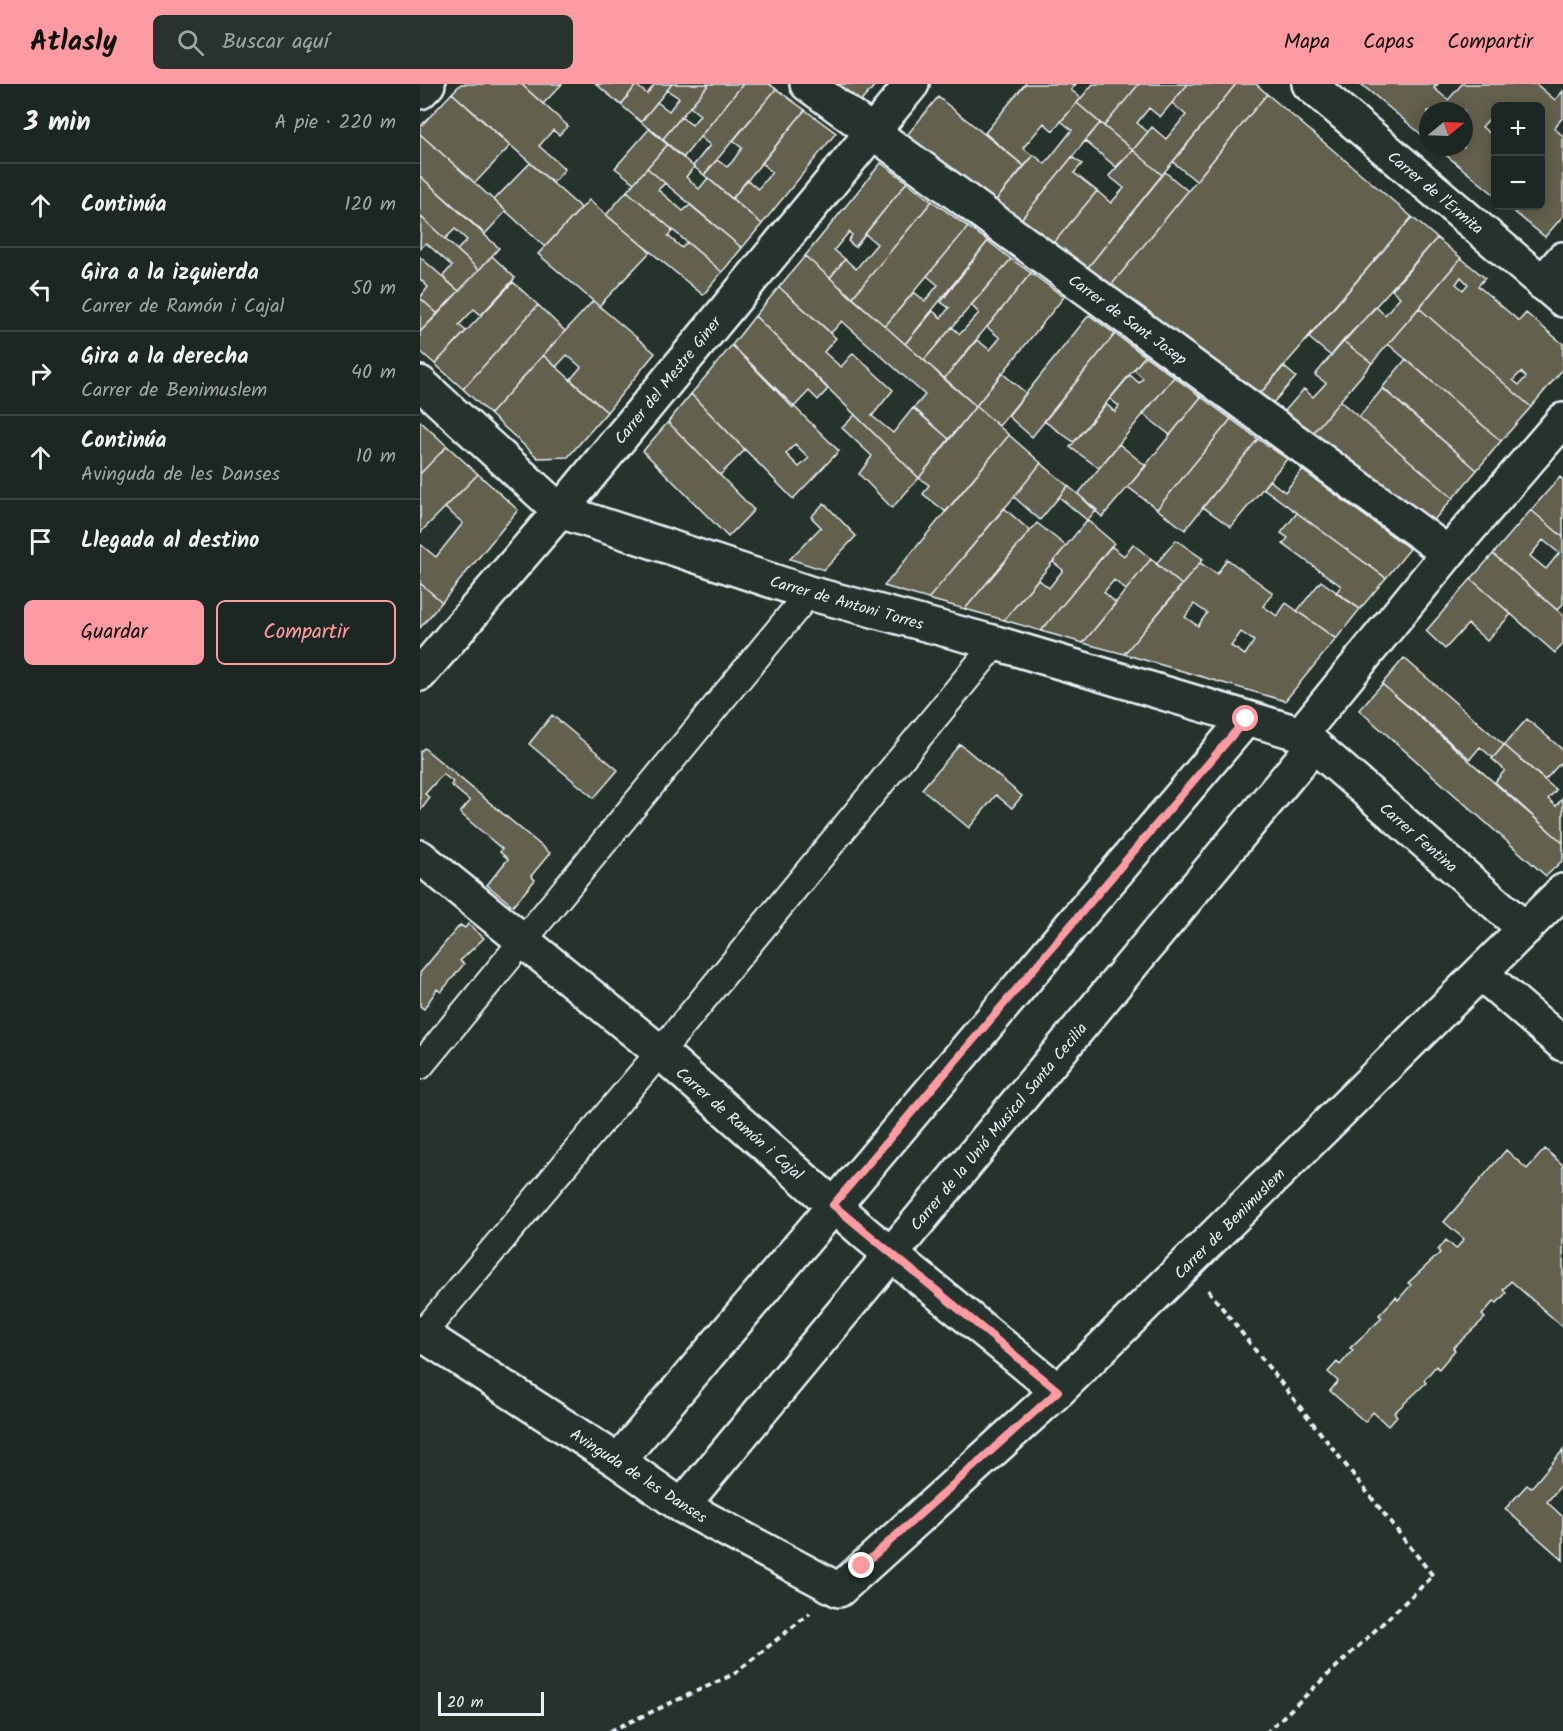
<!DOCTYPE html>
<html lang="es">
<head>
<meta charset="utf-8">
<style>
	:root { --surface:#1c2622; --page:#29322f; --text:#f1f3f6; --muted:#a0a5a5; --line:#3a4340; --accent:#ff9aa2 }
	body { margin:0; font-family:Kalam,sans-serif; background:var(--page); color:var(--text) }
	.controls { position:absolute; right:18px; top:18px; display:grid; overflow:hidden; border-radius:9px; box-shadow:0 3px 15px #0003 }
	.controls button { width:54px; height:54px; display:grid; place-items:center; padding:0; border:0; border-bottom:2px solid var(--line); background:var(--surface); color:var(--text); font:30px sans-serif }
	.compass { position:absolute; left:999px; top:18px; width:54px; height:54px; border-radius:50%; background:var(--surface); box-shadow:0 3px 15px #0003; rotate:71deg }
	.scale { position:absolute; left:18px; bottom:15px; width:106px; box-sizing:border-box; padding-left:6px; border:3px solid #e8f1f8; border-top:0; font-size:16px; line-height:21px; white-space:nowrap; color:#e8f1f8; -webkit-text-stroke:4px #26332d; paint-order:stroke }
	.stop { position:absolute; width:18px; height:18px; margin:-14px; border:4px solid #ff9aa2; border-radius:50%; background:#fff }
	.stop.end { background:#ff9aa2; border-color:#fff; box-shadow:0 2px 6px #0008 }
	.list { margin:0; padding:0; list-style:none }
	h2 { display:flex; justify-content:space-between; align-items:center; height:78px; margin:0; padding:0 24px; font-size:26px }
	h2 small { font-size:20px; font-weight:400; color:var(--muted) }
	.list li { display:grid; grid-template-columns:39px 1fr auto; gap:18px; align-items:center; box-sizing:border-box; height:84px; padding:0 24px; border-top:2px solid var(--line) }
	.list b { display:block; font-size:22px; white-space:nowrap }
	.list p { margin:0; font-size:20px; white-space:nowrap; color:var(--muted) }
	.list em { font-size:20px; font-style:normal; color:var(--muted) }
	.actions { display:flex; gap:12px; padding:18px 24px }
	.actions a { flex:1; padding:14px 0; border:2px solid var(--accent); border-radius:9px; text-align:center; font-size:21px; color:var(--accent) }
	.actions .main { background:var(--accent); color:#111 }
	.icon { flex:none; width:33px; height:33px; fill:none; stroke:currentColor; stroke-width:2; stroke-linecap:round; stroke-linejoin:round }
	.map { position:relative; flex:none; width:1143px; height:1647px; overflow:hidden }
	header { display:flex; align-items:center; gap:36px; box-sizing:border-box; height:84px; padding:0 30px; background:var(--accent); color:#111 }
	header strong { font-size:28px }
	nav { display:flex; gap:33px; margin-inline-start:auto; font-size:21px }
	.search { width:420px; height:54px; background:var(--page); display:flex; align-items:center; gap:15px; box-sizing:border-box; padding:0 21px; border-radius:9px; color:var(--muted); font-size:22px }
	main { display:flex }
	aside { flex:1; background:var(--surface) }
	.map>svg:first-child { display:block }
</style>
</head>
<body>
<header>
<strong>Atlasly</strong>
<div class="search"><svg class="icon" aria-label="search" viewBox="0 0 24 24"><circle cx="10" cy="10" r="6"/><path d="M15 15l6 6"/></svg>Buscar aquí</div>
<nav><a>Mapa</a><a>Capas</a><a>Compartir</a></nav>
</header>
<main>
<aside>
<h2>3 min<small>A pie · 220 m</small></h2>
<ul class="list">
<li><svg class="icon" aria-label="ahead" viewBox="0 0 24 24"><path d="M12 20V5M6 11l6-6 6 6"/></svg><div><b>Continúa</b></div><em>120 m</em></li>
<li><svg class="icon" aria-label="left" viewBox="0 0 24 24"><path d="M17 20v-9H6M10 6l-5 5 5 5"/></svg><div><b>Gira a la izquierda</b><p>Carrer de Ramón i Cajal</p></div><em>50 m</em></li>
<li><svg class="icon" aria-label="right" viewBox="0 0 24 24"><path d="M7 20v-9h11M14 6l5 5-5 5"/></svg><div><b>Gira a la derecha</b><p>Carrer de Benimuslem</p></div><em>40 m</em></li>
<li><svg class="icon" aria-label="ahead" viewBox="0 0 24 24"><path d="M12 20V5M6 11l6-6 6 6"/></svg><div><b>Continúa</b><p>Avinguda de les Danses</p></div><em>10 m</em></li>
<li><svg class="icon" aria-label="arrive" viewBox="0 0 24 24"><path d="M6 21V4h12l-3 4 3 4H6"/></svg><div><b>Llegada al destino</b></div></li>
</ul>
<div class="actions"><a class="main">Guardar</a><a>Compartir</a></div>
</aside>
<div class="map">
<svg width="1143" height="1647" viewBox="0 0 1143 1647">
	<rect width="100%" height="100%" fill="#26332d"/>
	<filter id="ink" filterUnits="userSpaceOnUse"><feTurbulence type="fractalNoise" baseFrequency=".0167" numOctaves="2"/><feDisplacementMap in="SourceGraphic" scale="12" xChannelSelector="R" yChannelSelector="G"/><feConvolveMatrix kernelMatrix="1 2 1 2 8 2 1 2 1" color-interpolation-filters="sRGB"/></filter>
	<g filter="url(#ink)">
		<path fill="#63604d" stroke="#e8f1f8" stroke-width="1.5" fill-rule="evenodd" d="M41,0H101L148,42L139,51L133,46L119,62L145,85L133,99L32,9Z
			M101,0H142L123,20Z
			M176,0H217L201,21Z
			M235,0H252L221,38L201,21L216,1L227,10Z
			M252,0H289L242,56L221,38L237,18L249,27L259,14L247,6Z
			M289,0H323L263,74L242,56L261,33L272,41L280,31L270,23Z
			M323,0H349L356,5L284,91L273,82L290,61L280,53Z
			M408,0H456L437,22Z
			M605,0H656L651,6L661,14L633,47L624,39L603,64L613,72L604,82L565,49Z
			M673,0H719L684,42L657,19Z
			M719,0H768L740,33L729,24L717,39L728,48L713,66L684,42Z
			M768,0H816L742,91L713,66L732,43L746,55L766,31L752,19Z
			M816,0H836L847,10L776,97L753,78Z
			M941,0H1018L1014,4L1028,16L1042,0H1116L1135,16L1143,7V33L1134,44L1143,52V132L1125,153L1087,122H1120V22H1085L1081,20L1076,22V27L1062,43L1076,54V112L1016,63H1044V27H1008V56Z
			M356,5L385,26L312,115L284,91L297,76L307,83L312,78L322,64L313,57Z
			M32,9L90,62L55,99L0,50V43Z
			M847,10L992,133L839,311L689,204Z
			M518,13L604,82L572,121L483,56Z
			M657,19L680,39L598,139L572,121L614,71L625,80L652,46L641,37Z
			M385,26L416,49L342,140L312,115L327,96L338,105L352,88L342,79Z
			M680,39L713,66L696,83L665,57Z
			M230,44L248,60L214,99L195,84Z
			M0,50L86,127L65,150L0,92Z
			M248,60L274,83L266,93L279,105L288,94L342,140L322,164L227,84Z
			M713,66L742,91L665,187L631,162L677,107L691,119L704,104L689,92Z
			M652,73L662,80L654,89L677,107L631,162L598,139Z
			M110,79L161,124L125,163L74,116Z
			M461,79L487,98L435,163L428,157L432,151L429,148L414,166L425,175L410,194L385,172Z
			M227,84L245,99L238,106L263,127L270,121L322,164L302,188L207,107Z
			M745,88L768,107L689,204L665,187Z
			M0,92L79,164L59,186L37,166L47,156L35,145L25,155L0,132Z
			M487,98L512,117L432,214L410,194L425,175L436,185L457,160L445,150Z
			M207,107L253,146L248,152L262,164L267,158L302,188L283,211L186,131Z
			M169,116L230,168L179,222L118,170Z
			M512,117L548,143L465,242L432,214Z
			M1,133L59,186L39,207L22,193L32,182L6,159L0,165Z
			M992,133L1017,154L911,272L888,253Z
			M548,143L568,157L485,260L465,242L494,208L505,217L518,201L507,192Z
			M1017,154L1041,174L952,279L923,257L956,223L965,231L980,213L972,206Z
			M568,157L591,175L504,276L485,260L513,227L521,234L529,224L521,218Z
			M72,172L95,194L61,231L54,225L39,241L46,247L15,280L0,267V248Z
			M385,172L556,322L529,355L494,324L505,311L422,237L411,249L359,203Z
			M0,173L39,207L18,230L0,214L8,203L0,195Z
			M1041,174L1065,194L1058,202L1099,237L1106,229L1143,260V285L1111,323L999,224ZM1041,193L1048,200L1043,206L1036,200ZM1101,288L1106,293L1099,301L1093,296Z
			M591,175L611,189L524,295L504,276L532,243L540,250L559,229L551,221Z
			M611,189L644,213L556,322L524,295L557,256L570,266L580,254L567,243Z
			M93,198L118,221L43,305L15,280Z
			M359,203L416,254L404,268L421,283L433,269L473,306L452,332L473,349L493,324L529,355L499,394L335,232Z
			M1,215L18,230L0,248V217Z
			M173,217L235,269L187,328L150,296L161,283L147,271L136,283L123,271Z
			M118,221L145,247L70,330L43,305Z
			M999,224L1111,323L1081,357L968,260Z
			M669,231L695,250L612,353L588,332Z
			M335,232L408,305L398,316L389,307L373,324L312,261Z
			M695,250L725,272L654,358L624,337Z
			M923,257L952,279L892,350L863,329L884,305L893,313L906,299L895,291Z
			M312,261L419,367L373,415L271,310ZM375,360L389,374L379,383L366,370Z
			M123,271L187,328L148,373L118,374L70,330Z
			M725,272L754,293L679,384L650,363L686,320L695,328L699,322L690,315L710,291L719,299L723,294L714,286Z
			M986,275L1081,357L1057,386L962,304Z
			M863,282L876,293L852,320L839,311Z
			M582,289L606,309L579,342L556,322Z
			M754,293L781,313L750,351L723,330Z
			M963,304L1057,386L1033,414L939,333Z
			M271,310L325,366L300,391L248,338Z
			M781,313L811,335L737,425L708,403Z
			M920,317L1033,414L1013,437L892,350Z
			M556,322L589,351L526,428L503,410L509,401L499,394Z
			M435,331L499,394L472,424L439,390L452,372L422,344Z
			M811,335L838,355L765,446L737,425Z
			M0,337L27,362L0,390Z
			M248,338L334,426L308,453L223,367Z
			M589,351L621,379L594,413L508,515L464,502Z
			M838,355L867,375L811,443L783,423Z
			M699,360L726,382L682,433L658,410Z
			M27,362L58,390L0,449V390Z
			M621,379L648,402L620,436L594,413Z
			M882,386L990,465L966,494L843,404L849,396L865,408Z
			M58,390L98,426L22,518L0,499V460L16,473L43,439L25,424Z
			M1140,393L1143,396V453L1111,426Z
			M648,402L677,426L667,436L639,413Z
			M404,419L436,452L404,486L370,475L401,443L391,433Z
			M584,424L610,447L545,525L508,515Z
			M1111,426L1143,453V520L1137,526L1073,470ZM1123,456L1139,469L1126,485L1110,472Z
			M877,429L966,494L940,525L916,509L921,502L863,460L868,454L861,449Z
			M667,436L694,459L635,530L621,547L584,536L618,495L629,504L643,486L633,478Z
			M617,439L646,462L584,536L545,525Z
			M756,456L783,475L762,501L736,480Z
			M713,460L731,475L706,506L694,496L684,508L696,519L663,559L621,547L691,462L704,472Z
			M1073,470L1143,531V560L1135,569L1051,495Z
			M731,475L762,501L753,512L704,570L663,559Z
			M807,475L853,509L843,522L857,532L866,519L916,555L865,617L704,570L780,479L797,490ZM774,520L787,529L778,542L765,533ZM821,548L834,557L825,571L811,562Z
			M1051,495L1091,530L1067,557L1048,540L1025,565L1006,547Z
			M901,497L940,525L916,555L877,527Z
			M0,499L22,518L0,544Z
			M984,574L1084,661L1073,674L1060,663L1050,675L962,600Z
			M962,600L1143,759V776L1126,792L939,626Z
			M132,631L198,686L174,714L109,660Z
			M1107,635L1143,666V676L1125,696L1084,661Z
			M540,660L602,712L592,724L576,711L549,744L502,705Z
			M1084,661L1136,706L1128,715L1136,722L1143,713V759L1075,698L1085,686L1072,675Z
			M4,664L130,769L111,792L115,796L93,822L67,801L88,775L80,768L82,765L40,729L50,717L31,701L33,698L23,690L5,710L10,714L0,727V668Z
			M48,840L64,854L40,877L44,880L21,908L17,905L4,925L0,922V889L40,841L45,844Z
			M1125,1065L1143,1081V1243L1091,1197L1083,1206L1086,1209L1077,1219L1074,1217L1062,1231L1065,1234L1033,1264L1035,1266L1019,1285L1016,1282L1004,1296L1006,1299L974,1329L977,1332L968,1342L953,1328L945,1338L910,1307L918,1297L908,1288L917,1278L920,1281L933,1266L930,1264L962,1234L959,1231L976,1213L978,1216L991,1201L988,1199L1020,1169L1018,1166L1026,1156L1036,1165L1044,1155L1024,1138L1086,1066L1107,1085Z
			M1143,1366V1399L1127,1418L1143,1433V1476L1085,1425L1107,1401L1111,1404Z"/>
		<g fill="none" stroke-linecap="round" stroke-linejoin="round">
			<defs>
				<path id="pedestrian" d="M0,982L389,509
					M2,1250L240,968L576,559"/>
				<path id="minor" d="M387,0L1028,469
					M0,8L8,0
					M1122,199L1143,175
					M0,299L140,427L389,509L576,559L881,650L1105,845
					M0,590L140,427L492,0
					M881,650L1028,469L1143,336
					M0,773L240,968L446,1150L638,1307
					M1062,890L1143,960
					M0,1249L198,1377L262,1422L419,1506L638,1307L1143,807
					M198,1377L826,635
					M262,1422L894,661"/>
				<path id="tertiary" d="M889,0L1143,216"/>
			</defs>
			<use href="#pedestrian" stroke="#e8f1f8" stroke-width="30"/>
			<use href="#minor" stroke="#e8f1f8" stroke-width="38"/>
			<use href="#tertiary" stroke="#e8f1f8" stroke-width="38"/>
			<path stroke="#e8f1f8" stroke-width="4" stroke-dasharray="6 4.5" stroke-linecap="butt" d="M788,1206L1013,1492L848,1647
				M190,1647L314,1590L390,1529"/>
			<use href="#pedestrian" stroke="#26332d" stroke-width="26"/>
			<use href="#minor" stroke="#26332d" stroke-width="33"/>
			<use href="#tertiary" stroke="#26332d" stroke-width="33"/>
		</g>
	</g>
	<g fill="none" stroke-linecap="round" stroke-linejoin="round" filter="url(#ink)">
		<path stroke="#ff9aa2" stroke-width="8" d="M442,1482L638,1307L413,1121L826,635"/>
	</g>
	<g text-anchor="middle" stroke-width="6" stroke-linejoin="round" paint-order="stroke">
		<g font-size="16" fill="#e8f1f8" stroke="#26332d">
			<text transform="translate(1016 108) rotate(40)" y="6">Carrer de l'Ermita</text>
			<text transform="translate(708 235) rotate(36)" y="6">Carrer de Sant Josep</text>
			<text transform="translate(247 296) rotate(-51)" y="6">Carrer del Mestre Giner</text>
			<text transform="translate(427 518) rotate(16)" y="6">Carrer de Antoni Torres</text>
			<text transform="translate(999 753) rotate(41)" y="6">Carrer Fentina</text>
			<text transform="translate(320 1039) rotate(41)" y="6">Carrer de Ramón i Cajal</text>
			<text transform="translate(578 1042) rotate(-50)" y="6">Carrer de la Unió Musical Santa Cecilia</text>
			<text transform="translate(809 1139) rotate(-45)" y="6">Carrer de Benimuslem</text>
			<text transform="translate(219 1391) rotate(33)" y="6">Avinguda de les Danses</text>
		</g>
	</g>
</svg>
<div class="controls">
<button>+</button>
<button>−</button>
</div>
<svg class="compass" viewBox="-18 -18 36 36"><path d="M0-13l5 13h-10z" fill="#e53935"/><path d="M0 13l5-13h-10z" fill="#a0a5a5"/></svg>
<div class="scale">20 m</div>
<div class="stop" style="left:826px;top:635px"></div>
<div class="stop end" style="left:442px;top:1482px"></div>
</div>
</main>
</body>
</html>
